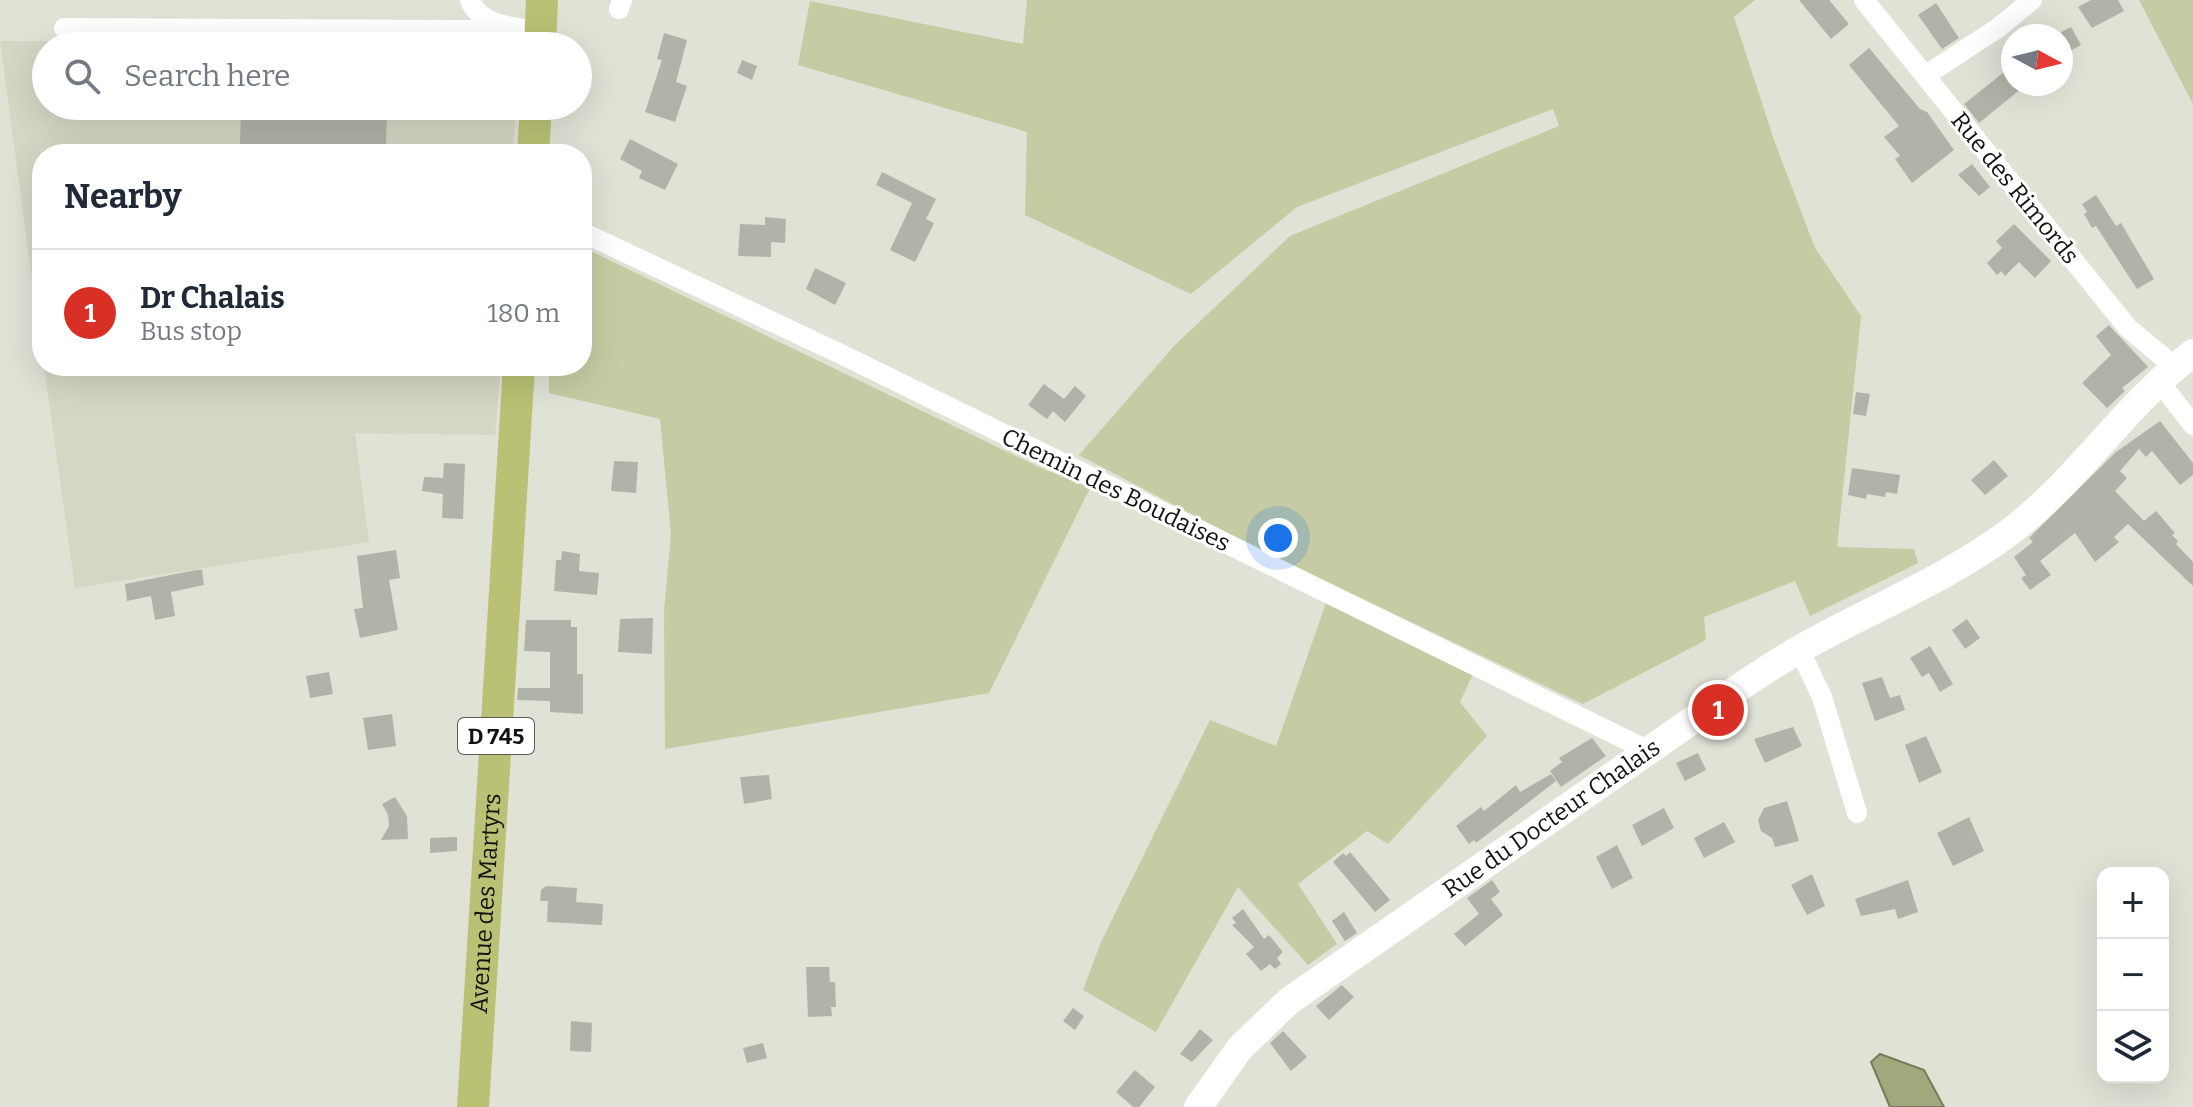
<!DOCTYPE html>
<html lang="en">
<head>
<meta charset="utf-8">
<style>
	:root { --surface:#fff; --page:#f2f2f3; --text:#1f2937; --muted:#747a83; --line:#e0e1e3; --accent:#d93025 }
	body { margin:0; font-family:Bitter,serif; background:var(--page); color:var(--text) }
	.controls { position:absolute; right:24px; bottom:24px; display:grid; overflow:hidden; border-radius:16px; box-shadow:0 8px 32px #0002 }
	.controls button { width:72px; height:72px; display:grid; place-items:center; padding:0; border:0; border-bottom:2px solid var(--line); background:var(--surface); color:var(--text); font:40px sans-serif }
	.compass { position:absolute; left:2001px; top:24px; width:72px; height:72px; border-radius:50%; background:var(--surface); box-shadow:0 8px 32px #0002; rotate:97deg }
	.you { position:absolute; left:1278px; top:538px; width:28px; height:28px; margin:-20px; border:6px solid #fff; border-radius:50%; background:#1a73e8; box-shadow:0 0 0 12px #1a73e833 }
	.badge { display:grid; place-items:center; width:52px; height:52px; border-radius:50%; background:var(--accent); color:#fff; font-size:26px; font-weight:700 }
	.pin { position:absolute; translate:-50% -50%; border:4px solid #fff; box-shadow:0 2px 8px #0006 }
	.list { margin:0; padding:0; list-style:none }
	h2 { display:flex; justify-content:space-between; align-items:center; height:104px; margin:0; padding:0 32px; font-size:34px }
	h2 small { font-size:26px; font-weight:400; color:var(--muted) }
	.list li { display:grid; grid-template-columns:52px 1fr auto; gap:24px; align-items:center; box-sizing:border-box; height:128px; padding:0 32px; border-top:2px solid var(--line) }
	.list b { display:block; font-size:30px; white-space:nowrap }
	.list p { margin:0; font-size:26px; white-space:nowrap; color:var(--muted) }
	.list em { font-size:26px; font-style:normal; color:var(--muted) }
	.icon { flex:none; width:44px; height:44px; fill:none; stroke:currentColor; stroke-width:2; stroke-linecap:round; stroke-linejoin:round }
	.map { position:relative; flex:none; width:2193px; height:1107px; overflow:hidden }
	.search { position:absolute; background:var(--surface); box-shadow:0 8px 32px #0002; left:32px; top:32px; width:560px; height:88px; display:flex; align-items:center; gap:20px; box-sizing:border-box; padding:0 28px; border-radius:44px; color:var(--muted); font-size:30px }
	.panel { position:absolute; background:var(--surface); box-shadow:0 8px 32px #0002; left:32px; top:144px; width:560px; height:232px; border-radius:32px }
	.map>svg:first-child { display:block }
</style>
</head>
<body>
<div class="map">
<svg width="2193" height="1107" viewBox="0 0 2193 1107">
	<rect width="100%" height="100%" fill="#e0e2d6"/>
	<path fill="#d4d7c4" d="M411,40L410,46H46V106H516L513,154H42V355L0,41Z
		M44,366H501L495,435L355,433L369,542L75,588Z"/>
	<path fill="#c5cba2" d="M1027,0H1755L1734,17L1774,140L1815,248L1861,316L1837,547L1914,549L1918,563L1810,616L1795,581L1704,617L1706,640L1583,704L1264,552L1079,455L1174,346L1290,236L1559,126L1553,109L1297,207L1191,294L1025,215L1027,132L798,65L810,1L1023,44Z
		M2139,0H2193V104Z
		M582,247L1039,467L1090,488L989,693L665,749L664,611L671,534L660,419L549,393V366H582Z
		M1326,603L1473,674L1460,702L1487,736L1388,844L1367,831L1298,884L1337,944L1308,965L1238,887L1156,1032L1083,990L1101,942L1210,720L1276,746Z"/>
	<path fill="#a2a87b" stroke="#777b5b" stroke-width="2" d="M1880,1054L1924,1070L1944,1107H1890L1871,1062Z"/>
	<path fill="#b1b3a8" d="M1799,0H1829L1849,24L1831,39Z
		M2091,0H2118L2124,11L2092,28L2078,7Z
		M1936,3L1959,38L1942,49L1918,15Z
		M2071,27L2081,45L2061,56V32Z
		M664,33L687,40L676,82L687,86L675,122L645,112L662,60L657,59Z
		M1869,48L1920,109L1927,112L1954,150L1912,183L1895,159L1900,156L1884,137L1899,126L1849,65Z
		M742,60L757,66L752,80L737,73Z
		M2013,65V84H2027L1979,123L1964,104Z
		M241,106H387L386,147L240,144Z
		M630,139L678,164L665,190L639,178L642,171L620,159Z
		M1972,164L1990,187L1979,196L1958,175Z
		M882,172L936,199L926,219L934,223L915,262L890,250L912,203L876,185Z
		M2096,195L2116,226L2121,223L2154,279L2137,289L2096,226L2092,228L2084,214L2087,212L2082,204Z
		M765,217L786,219L785,243L771,242V257L738,256L740,224L765,225Z
		M2014,224L2051,261L2035,278L2019,262L2005,276L2001,271L1997,275L1987,263L2002,248L1996,241Z
		M815,268L846,283L835,305L806,289Z
		M2109,325L2148,367L2122,388L2125,391L2107,408L2082,383L2111,355L2096,336Z
		M1044,384L1064,399L1075,386L1086,396L1065,422L1053,411L1047,419L1028,405Z
		M1856,392L1870,394L1866,416L1853,414Z
		M2160,421L2193,463V475L2180,485L2152,451L2146,457L2139,449L2120,471L2127,478L2115,491L2144,521L2156,511L2175,533L2172,535L2178,541L2176,544L2193,562V586L2128,524L2114,537L2119,542L2095,562L2075,533L2040,561L2051,575L2030,590L2021,578L2026,575L2014,557L2033,542L2029,538L2116,452Z
		M1994,460L2008,476L1985,495L1971,480Z
		M614,461L638,462L636,493L611,491Z
		M444,463L465,464L463,519L442,518L443,494L422,491L424,477L443,478Z
		M1852,468L1900,475L1897,494L1886,492L1885,497L1867,494L1866,499L1848,495Z
		M396,550L400,578L389,580L398,630L360,638L354,609L363,608L357,556Z
		M562,551L580,554L579,571L599,573L597,595L554,591L556,560H561Z
		M196,570H202L204,585L171,592L175,616L155,620L151,596L127,601L125,584Z
		M653,618L652,654L618,652L620,619Z
		M1967,619L1980,638L1965,649L1952,630Z
		M526,620H571V627H577V674H583V714L550,712V701L517,700L518,688H550V652L524,651Z
		M1930,646L1953,684L1940,692L1929,673L1922,677L1910,658Z
		M329,672L333,694L310,698L306,676Z
		M1882,677L1890,698L1900,695L1905,710L1875,721L1862,683Z
		M392,714L396,746L368,750L363,718Z
		M1793,727L1802,746L1765,763L1754,739Z
		M1926,736L1942,772L1919,783L1905,745Z
		M1592,738L1606,756L1561,787L1550,771L1562,762L1559,758Z
		M1698,753L1706,770L1685,781L1676,763Z
		M1551,774L1556,781L1476,843L1474,840L1469,844L1456,826L1481,807L1484,811L1516,785L1520,792Z
		M769,775L772,799L744,804L740,777Z
		M395,797L407,816L408,839L381,840L389,826L388,815L382,804Z
		M1787,801L1799,841L1775,847L1772,838L1761,831L1758,820L1764,808Z
		M1664,808L1674,828L1642,846L1632,825Z
		M1969,817L1984,851L1953,866L1937,833Z
		M1724,822L1735,842L1704,858L1694,838Z
		M457,837V851L430,853V838Z
		M1617,845L1633,878L1612,889L1596,857Z
		M1350,852L1390,900L1375,912L1333,862L1343,853L1346,856Z
		M1812,874L1825,906L1807,915L1791,885Z
		M1492,880L1500,892L1491,899L1503,915L1465,946L1454,934L1479,914L1467,898Z
		M1908,880L1918,912L1898,919L1895,909L1861,916L1855,899Z
		M546,886L577,888L576,902L603,904L602,925L547,922L548,901H540L541,890Z
		M1243,909L1264,939L1269,935L1283,952L1277,958L1281,964L1275,969L1270,964L1261,971L1246,954L1254,947L1232,925L1236,923L1232,918Z
		M1344,912L1357,933L1345,941L1332,921Z
		M806,967H829L830,982H835L836,1007H831L832,1016L808,1017Z
		M1342,985L1354,997L1329,1020L1316,1006Z
		M1073,1008L1084,1016L1075,1030L1063,1021Z
		M571,1021L592,1023L591,1052L570,1051Z
		M1200,1029L1213,1040L1192,1062L1180,1054Z
		M1283,1031L1307,1057L1291,1071L1270,1043Z
		M763,1043L767,1058L747,1063L743,1048Z
		M1135,1070L1155,1087L1139,1107H1133L1116,1092Z"/>
	<g fill="none" stroke-linecap="round" stroke-linejoin="round">
		<path stroke="#fff" stroke-width="20" d="M470,0C480,27 516,27 540,32
			M1864,0L2128,328L2175,367
			M619,9L622,0
			M64,28L474,30L489,21
			M1926,75L1998,28L2032,0
			M582,232L847,357L1649,751
			M2158,380L2193,425
			M1799,649L1822,697L1857,813"/>
		<path stroke="#fff" stroke-width="28" id="s1" d="M1198,1107L1240,1048L1289,1001L1733,692C1755,677 1777,662 1800,649C1870,609 1946,580 2011,531C2079,479 2125,405 2193,353"/>
		<g stroke="#bac174" stroke-width="32">
			<path d="M540,46L542,0"/>
			<path d="M533,154L536,106"/>
			<path id="s2" d="M473,1107L519,366"/>
		</g>
	</g>
	<g text-anchor="middle" stroke-width="6" stroke-linejoin="round" paint-order="stroke">
		<rect fill="#fff" stroke="#5a5a57" stroke-width="2" x="458" y="718" width="76" height="36" rx="6"/>
		<g font-size="22" font-weight="bold" fill="#13130f">
			<text x="496" y="744">D 745</text>
		</g>
		<g font-size="24" fill="#13130f" stroke="#fff">
			<text transform="translate(2015 188) rotate(51)" y="8">Rue des Rimords</text>
			<text transform="translate(1116 490) rotate(26)" y="8">Chemin des Boudaises</text>
			<text dy="8" stroke="none"><textPath href="#s1" startOffset="460">Rue du Docteur Chalais</textPath></text>
			<text dy="8" stroke="none"><textPath href="#s2" startOffset="204">Avenue des Martyrs</textPath></text>
		</g>
	</g>
</svg>
<div class="controls">
<button>+</button>
<button>−</button>
<button><svg class="icon" aria-label="layers" viewBox="0 0 24 24"><path d="M12 4l9 5-9 5-9-5zM3 14l9 5 9-5"/></svg></button>
</div>
<svg class="compass" viewBox="-18 -18 36 36"><path d="M0-13l5 13h-10z" fill="#e53935"/><path d="M0 13l5-13h-10z" fill="#747a83"/></svg>
<div class="you"></div>
<div class="pin badge" style="left:1718px;top:710px">1</div>
<div class="search"><svg class="icon" aria-label="search" viewBox="0 0 24 24"><circle cx="10" cy="10" r="6"/><path d="M15 15l6 6"/></svg>Search here</div>
<section class="panel">
<h2>Nearby<small></small></h2>
<ul class="list">
<li><span class="badge">1</span><div><b>Dr Chalais</b><p>Bus stop</p></div><em>180 m</em></li>
</ul>
</section>
</div>
</body>
</html>
